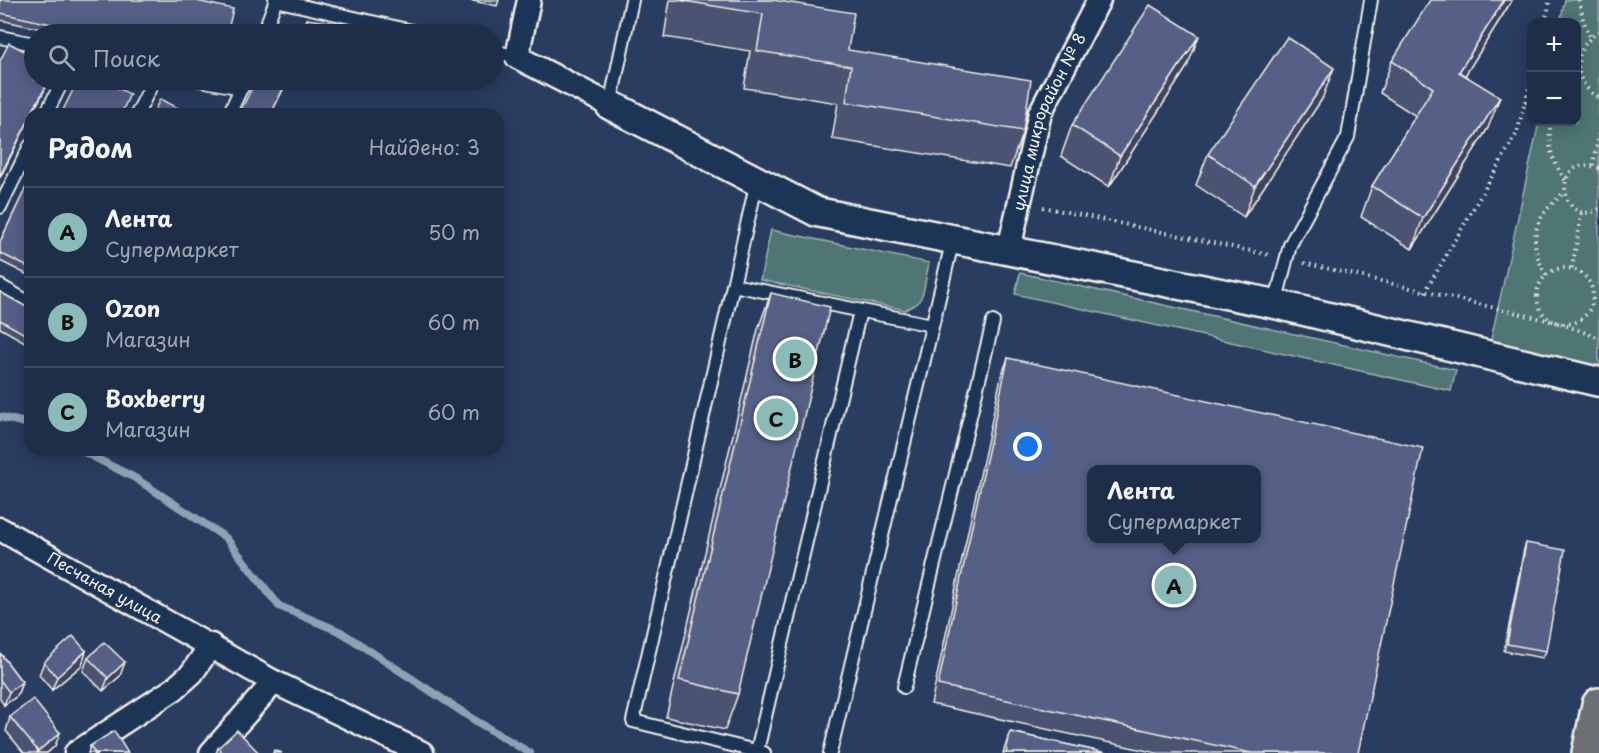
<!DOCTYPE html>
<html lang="ru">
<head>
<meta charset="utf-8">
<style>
	:root { --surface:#1f2e48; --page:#2c3a52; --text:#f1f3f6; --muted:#a1a8b4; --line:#3c4a60; --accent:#8bbbb9 }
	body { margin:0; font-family:"Playpen Sans",sans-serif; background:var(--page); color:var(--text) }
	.controls { position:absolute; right:18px; top:18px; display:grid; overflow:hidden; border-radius:12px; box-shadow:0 3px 15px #0003 }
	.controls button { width:54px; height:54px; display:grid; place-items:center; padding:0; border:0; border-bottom:2px solid var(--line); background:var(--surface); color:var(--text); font:30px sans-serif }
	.you { position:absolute; left:1028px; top:447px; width:21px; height:21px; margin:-15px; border:4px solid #fff; border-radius:50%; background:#1a73e8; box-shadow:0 0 0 9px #1a73e833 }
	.badge { display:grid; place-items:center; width:39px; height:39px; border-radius:50%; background:var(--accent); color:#111; font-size:20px; font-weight:700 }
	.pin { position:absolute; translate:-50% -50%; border:3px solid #fff; box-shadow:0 2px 6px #0006 }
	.popup { position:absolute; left:1087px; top:465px; width:174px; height:78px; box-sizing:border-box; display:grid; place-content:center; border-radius:12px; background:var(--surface); filter:drop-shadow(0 2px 4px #0005); font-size:20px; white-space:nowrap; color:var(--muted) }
	.popup b { font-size:22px; color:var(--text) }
	.popup::after { content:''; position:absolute; left:50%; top:100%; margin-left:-12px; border:12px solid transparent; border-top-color:var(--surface) }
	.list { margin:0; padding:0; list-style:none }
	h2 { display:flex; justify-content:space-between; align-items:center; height:78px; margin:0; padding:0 24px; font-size:26px }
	h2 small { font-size:20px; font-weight:400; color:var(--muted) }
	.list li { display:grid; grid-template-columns:39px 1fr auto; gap:18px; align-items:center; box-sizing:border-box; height:90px; padding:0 24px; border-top:2px solid var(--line) }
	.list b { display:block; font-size:22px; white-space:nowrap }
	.list p { margin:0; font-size:20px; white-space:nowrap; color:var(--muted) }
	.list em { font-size:20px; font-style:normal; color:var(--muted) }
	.icon { flex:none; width:33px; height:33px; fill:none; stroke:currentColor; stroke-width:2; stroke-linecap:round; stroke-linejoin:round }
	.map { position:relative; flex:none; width:1599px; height:753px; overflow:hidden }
	.search { position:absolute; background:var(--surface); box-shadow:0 3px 15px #0003; left:24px; top:24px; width:480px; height:66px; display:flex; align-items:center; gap:15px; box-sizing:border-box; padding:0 21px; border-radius:33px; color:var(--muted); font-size:22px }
	.panel { position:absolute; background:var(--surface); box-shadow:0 3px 15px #0003; left:24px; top:108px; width:480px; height:348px; border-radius:18px }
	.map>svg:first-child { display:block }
</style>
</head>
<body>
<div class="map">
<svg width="1599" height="753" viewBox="0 0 1599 753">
	<rect width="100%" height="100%" fill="#293d60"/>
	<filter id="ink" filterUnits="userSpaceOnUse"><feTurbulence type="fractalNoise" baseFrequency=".0167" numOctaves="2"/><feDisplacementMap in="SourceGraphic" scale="12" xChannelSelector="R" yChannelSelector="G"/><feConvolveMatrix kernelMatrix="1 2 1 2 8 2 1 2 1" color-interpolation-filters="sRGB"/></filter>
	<g filter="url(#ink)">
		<path fill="#507475" stroke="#a2b2ae" stroke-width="1.5" d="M1565,0H1599V369L1490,344L1539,122H1576V22H1560Z
			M771,230L929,263L923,293L918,303L905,310L760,280Z
			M1020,273L1456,370L1451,391L1015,294Z"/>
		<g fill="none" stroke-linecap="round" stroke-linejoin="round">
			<path stroke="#8ea2b4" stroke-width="8" d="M0,417L30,424
				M80,450L135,478L226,538L279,606L341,632L476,721L530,753"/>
			<defs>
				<path id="service" d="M275,0L425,34
					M263,34L276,0
					M0,37L34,44
					M494,51L517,57
					M200,80L242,88
					M610,105L632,0
					M46,114L63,80
					M137,114L154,80
					M229,114L245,80
					M757,181L633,721L764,753
					M0,207L30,146
					M733,285L932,325
					M0,286L30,303
					M1275,304L1290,245L1348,137L1371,0
					M904,687L993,322
					M757,751L860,311
					M830,753L953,239"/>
				<g id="minor">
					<path d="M529,0L517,57L610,105"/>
					<path id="s1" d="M1009,249L1040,113L1099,0"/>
					<path id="s2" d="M0,529L274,682L422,753"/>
					<path d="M76,753L174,689L192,673L211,645"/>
					<path d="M211,753L274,682"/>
				</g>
				<path id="tertiary" d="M610,105L817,212L1275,304L1599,382"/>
				<path id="primary" d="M1589,753L1599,705"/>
			</defs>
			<use href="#service" stroke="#f4f1e8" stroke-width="16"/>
			<use href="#minor" stroke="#f4f1e8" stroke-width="27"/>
			<use href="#tertiary" stroke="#f4f1e8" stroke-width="33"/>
			<use href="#primary" stroke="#f4f1e8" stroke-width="38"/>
			<path stroke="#f4f1e8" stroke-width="4" stroke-dasharray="1.5 4.5" stroke-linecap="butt" d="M1579,0L1583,20L1590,37
				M1545,22L1550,0
				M1599,32C1572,47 1571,82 1599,98
				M1525,102L1532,103
				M1551,122C1547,147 1551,158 1565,180
				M1593,165L1599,133
				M1599,168C1550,150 1558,230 1599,209
				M1043,207L1270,255
				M1304,263L1559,323L1597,337
				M1537 296a28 28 0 1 1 56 0a28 28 0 1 1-56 0Z
				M1572,268L1582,212
				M1546,275C1526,240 1534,217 1564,193
				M1425,292L1517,133L1532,76"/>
			<use href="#service" stroke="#1d3557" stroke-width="12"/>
			<use href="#minor" stroke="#1d3557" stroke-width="22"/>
			<use href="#tertiary" stroke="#1d3557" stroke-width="28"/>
			<use href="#primary" stroke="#6c6f75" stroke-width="33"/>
		</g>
		<path fill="#4b5273" stroke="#f4f1e8" stroke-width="1.5" d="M0,0L227,34H64L0,20Z
			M468,0H499L497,6Z
			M670,0H773L848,50L1023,131L1010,168L832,139L838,103L744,88L750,51L664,37Z
			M1511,2L1465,75L1488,128L1412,249L1361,217L1372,186L1416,116L1380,93L1392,61Z
			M307,19L371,34H302Z
			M1187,67L1109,187L1061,156L1072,125Z
			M1322,99L1244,217L1196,185L1208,154Z
			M30,179V276L0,261V242Z
			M0,292L30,309V345L0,328Z
			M771,293L738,694L725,730L666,717L758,329Z
			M1008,358L1358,753H1157L931,704L1001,377Z
			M1526,543L1546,651L1543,658L1504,651L1524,549Z
			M86,651L82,665L52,690L39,675L44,662Z
			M0,653L22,682L17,696L4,705L0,699Z
			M88,658L120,676L103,691L83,671Z
			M10,717L55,746L47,753H24L6,731Z
			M1010,732L1106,753H1003Z
			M90,746L128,753H88Z
			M218,748L259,753H216Z"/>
		<path fill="#3d425e" stroke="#f4f1e8" stroke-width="1.5" d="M1504,0H1512L1448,103L1459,72Z
			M1199,36L1187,67L1109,187L1120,156Z
			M1334,68L1322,99L1244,217L1255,186Z
			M49,80H50L32,114H31Z
			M287,80H288L271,114Z
			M1500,97L1488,128L1412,249L1423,218Z
			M30,117V118L0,178V176Z
			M86,651L82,665L52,690L57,677Z
			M125,662L120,676L103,691L108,678Z
			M22,682L17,696L4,705L9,692Z
			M60,733L55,746L47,753H37L38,751Z"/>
		<path fill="#575f86" stroke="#f4f1e8" stroke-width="1.5" fill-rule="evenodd" d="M0,0H192L233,9L227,34H97L0,13Z
			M678,0H773L854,13L848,50L1031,80L1023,131L846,102L851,66L757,51L763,14Z
			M1430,0H1504L1459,72L1500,97L1423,218L1372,186L1433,88L1392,61Z
			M1150,5L1199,36L1120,156L1072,125Z
			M307,19L372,28L371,34H305Z
			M1287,37L1334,68L1255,186L1208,154Z
			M9,43L34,56V80H49L31,114H30V117L0,176V61Z
			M78,80H100L130,94L121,114H61Z
			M256,80H287L271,114H239Z
			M160,99L189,114H153Z
			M30,179V268L0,253V242Z
			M0,292L30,309V337L0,320Z
			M771,293L830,307L738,694L679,680Z
			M1008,358L1423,448L1358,753H1251L938,685ZM1092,470H1257V538H1092Z
			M1526,543L1565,550L1546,651L1507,644Z
			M73,636L86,651L57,677L44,662Z
			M104,642L125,662L108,678L88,658Z
			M0,653L22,682L9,692L0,680Z
			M33,699L60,733L38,751L10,717Z
			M237,730L259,753H223L218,748Z
			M114,731L128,753H95L90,746Z
			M1010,732L1106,753H1006Z
			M274,750L282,753H273Z"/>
	</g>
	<g text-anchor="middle" stroke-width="4.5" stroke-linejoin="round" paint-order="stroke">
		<g font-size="16" fill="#f4f1e8" stroke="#1d3557">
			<text dy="6" stroke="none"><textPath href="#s1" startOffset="134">улица микрорайон № 8</textPath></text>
			<text dy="6" stroke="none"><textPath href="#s2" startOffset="120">Песчаная улица</textPath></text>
		</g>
	</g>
</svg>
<div class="controls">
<button>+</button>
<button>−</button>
</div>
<div class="you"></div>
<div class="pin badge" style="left:1174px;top:585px">A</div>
<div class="popup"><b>Лента</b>Супермаркет</div>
<div class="pin badge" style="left:795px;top:359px">B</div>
<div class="pin badge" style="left:776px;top:418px">C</div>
<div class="search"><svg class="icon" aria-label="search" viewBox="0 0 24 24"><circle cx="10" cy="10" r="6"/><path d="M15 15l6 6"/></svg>Поиск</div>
<section class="panel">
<h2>Рядом<small>Найдено: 3</small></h2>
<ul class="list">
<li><span class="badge">A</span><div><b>Лента</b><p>Супермаркет</p></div><em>50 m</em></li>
<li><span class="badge">B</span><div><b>Ozon</b><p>Магазин</p></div><em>60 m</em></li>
<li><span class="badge">C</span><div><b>Boxberry</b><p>Магазин</p></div><em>60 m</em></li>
</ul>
</section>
</div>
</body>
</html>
